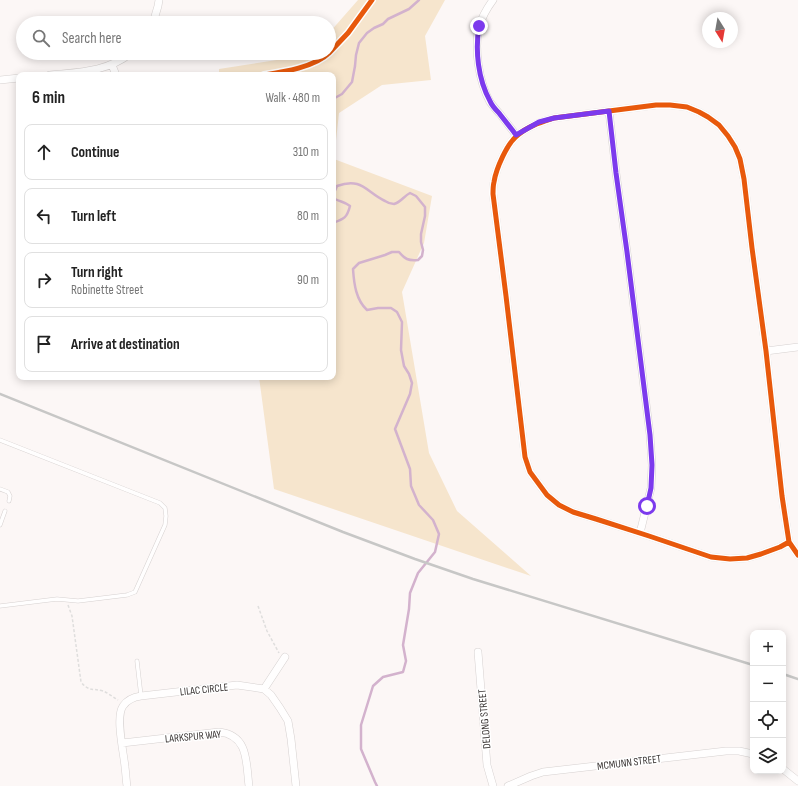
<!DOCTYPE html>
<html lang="en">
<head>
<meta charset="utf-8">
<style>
	:root { --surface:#fff; --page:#f2f2f2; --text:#222; --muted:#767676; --line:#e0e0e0 }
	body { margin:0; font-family:"Sofia Sans Condensed",sans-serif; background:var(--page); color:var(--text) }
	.controls { position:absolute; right:12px; bottom:12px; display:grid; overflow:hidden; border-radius:8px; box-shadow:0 2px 10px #0003 }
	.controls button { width:36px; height:36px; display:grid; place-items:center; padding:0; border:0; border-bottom:1px solid var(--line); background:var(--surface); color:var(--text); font:20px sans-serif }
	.compass { position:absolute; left:702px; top:12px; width:36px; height:36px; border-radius:50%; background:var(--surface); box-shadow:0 2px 10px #0003; rotate:169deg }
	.stop { position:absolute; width:12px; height:12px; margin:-9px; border:3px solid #7c3aed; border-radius:50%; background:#fff }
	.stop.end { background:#7c3aed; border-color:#fff; box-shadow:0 1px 4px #0008 }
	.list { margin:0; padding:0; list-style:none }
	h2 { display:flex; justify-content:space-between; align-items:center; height:52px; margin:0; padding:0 16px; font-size:17px }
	h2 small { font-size:13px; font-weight:400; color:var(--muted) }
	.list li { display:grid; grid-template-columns:26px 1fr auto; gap:12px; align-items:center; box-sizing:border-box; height:56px; margin:0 8px 8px; padding:0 8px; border:1px solid var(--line); border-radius:8px }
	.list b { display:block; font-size:15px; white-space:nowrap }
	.list p { margin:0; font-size:13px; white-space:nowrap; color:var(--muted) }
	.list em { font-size:13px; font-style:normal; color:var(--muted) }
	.icon { flex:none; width:22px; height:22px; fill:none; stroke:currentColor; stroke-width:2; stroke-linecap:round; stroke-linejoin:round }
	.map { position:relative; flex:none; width:798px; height:786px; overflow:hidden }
	.search { position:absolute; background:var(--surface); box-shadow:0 2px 10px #0003; left:16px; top:16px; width:320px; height:44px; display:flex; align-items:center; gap:10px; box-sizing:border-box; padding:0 14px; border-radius:22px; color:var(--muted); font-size:15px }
	.panel { position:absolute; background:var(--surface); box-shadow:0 2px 10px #0003; left:16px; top:72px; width:320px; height:308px; border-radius:8px }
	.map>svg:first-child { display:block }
</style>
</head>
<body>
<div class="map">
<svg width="798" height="786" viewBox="0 0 798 786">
	<rect width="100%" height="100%" fill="#fcf7f6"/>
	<path fill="#f6e5cd" d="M358,0H445L425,36L431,80L382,85L339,113L334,159L432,196L424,243L402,292L429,453L457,511L531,576L274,489L259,377H333V75H219V69L309,55L311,53H329V33Z"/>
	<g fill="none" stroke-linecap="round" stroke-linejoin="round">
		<path stroke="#d3b2cd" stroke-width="2.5" d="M333,99L342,94L352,82L355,66L356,55L359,43L367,33L374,28L383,24L388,19L409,9L419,0
			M333,223C344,219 347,218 350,206C345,202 341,202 335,199L334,193L337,186C362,177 366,192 385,201C388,203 391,204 394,204C401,202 404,196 410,193L416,196L425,207V216L421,234V242L423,250L422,256L418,260C408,261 405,259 399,252H392L385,255L359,263L353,269C354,284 356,300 367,310L378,308H391L397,312L402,322L401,350L404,366L409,374L412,383L410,394L395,429L410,469L411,486L419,505L433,520L439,534L435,552L418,573L410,593L409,609L403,645L406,661L403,672L383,677L373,686L361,725V749L375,782L377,786"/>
		<defs>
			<path id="lane" d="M0,440L160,503L165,508L166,516L165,525L135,592L127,595L78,601L57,599L0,606
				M0,489L8,492L10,496L9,501
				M0,525L5,511
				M137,661L141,696"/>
			<path id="street" d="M493,0C487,8 482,17 479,27C474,49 479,82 490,102C493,106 496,110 500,114C505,121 511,128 516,135
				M153,23L158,6L159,0
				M112,65L116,75
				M50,75C79,72 107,72 131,53
				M0,80L19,78
				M609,111L616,173L627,252L650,435L652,465L651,488L640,533
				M766,351L798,347
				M789,542L780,547L761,554L747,558L730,559L711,557L649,536L596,519L573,512L559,505L547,495L530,472L525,457L506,296L493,194C493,190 493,186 494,182C496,169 507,143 518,135C528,126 542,122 554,118L656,105H670L687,107L699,112L708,117L719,125L728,136L735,147L740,159L744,179L752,248L766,351L782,496L789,542L798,555
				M478,652L487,765L493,786
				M264,689L285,657
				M122,743L219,732C249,735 246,763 249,786
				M783,769L798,781
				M127,786C126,780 126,774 125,767C124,754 115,717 123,706C127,700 134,697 141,696L237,685L264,689L271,695L280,708L288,721L291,739L296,786
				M508,786L531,776L543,772L726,751H739L753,754"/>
		</defs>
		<use href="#lane" stroke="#d6d1d0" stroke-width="4.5"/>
		<use href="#street" stroke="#d6d1d0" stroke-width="8"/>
		<path stroke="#dfdedd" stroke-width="1.5" stroke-dasharray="3 2" stroke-linecap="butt" d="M68,605L72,616L81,682C89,692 93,688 103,691C108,693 113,697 118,700
			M258,606L267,631L279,653"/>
		<use href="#lane" stroke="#fffefe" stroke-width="3.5"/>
		<use href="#street" stroke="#fffefe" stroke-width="7"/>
		<path stroke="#c7c7c6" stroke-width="2.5" d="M0,394L343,532L415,559L473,579L753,665
			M783,674L798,679"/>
		<defs>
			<path id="cycleway" d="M329,53L348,33L372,0
				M264,75C283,72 315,67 329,53
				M789,542L780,547L761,554L747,558L730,559L711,557L649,536L596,519L573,512L559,505L547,495L530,472L525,457L506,296L493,194C493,190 493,186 494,182C496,169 507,143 518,135C528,126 542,122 554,118L656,105H670L687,107L699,112L708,117L719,125L728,136L735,147L740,159L744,179L752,248L766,351L782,496L789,542L798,555"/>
		</defs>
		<use href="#cycleway" stroke="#fff" stroke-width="8"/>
		<use href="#cycleway" stroke="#e8590c" stroke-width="5"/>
	</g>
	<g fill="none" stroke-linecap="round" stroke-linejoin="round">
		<path stroke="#7c3aed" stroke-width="5" d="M479,26C475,51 478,79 490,101C492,106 496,110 499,113C505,121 511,128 516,135L539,122L554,118L609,111L616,173L627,252L650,435L652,465L651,488L647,506"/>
	</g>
	<g text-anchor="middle" stroke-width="3" stroke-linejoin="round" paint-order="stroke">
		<g font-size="11" fill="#393433" stroke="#fff">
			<text transform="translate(204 689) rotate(-6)" y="4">LILAC CIRCLE</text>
			<text transform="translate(484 719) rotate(-95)" y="4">DELONG STREET</text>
			<text transform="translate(193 736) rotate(-5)" y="4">LARKSPUR WAY</text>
			<text transform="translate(629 762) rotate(-7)" y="4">MCMUNN STREET</text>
		</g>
	</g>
</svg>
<div class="controls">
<button>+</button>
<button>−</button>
<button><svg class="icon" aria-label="locate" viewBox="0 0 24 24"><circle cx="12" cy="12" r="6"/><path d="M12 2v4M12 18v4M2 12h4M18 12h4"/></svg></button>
<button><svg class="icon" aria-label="layers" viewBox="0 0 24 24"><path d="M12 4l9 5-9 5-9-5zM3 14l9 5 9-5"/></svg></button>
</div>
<svg class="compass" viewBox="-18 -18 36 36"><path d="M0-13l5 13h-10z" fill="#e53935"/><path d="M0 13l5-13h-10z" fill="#767676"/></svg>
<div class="stop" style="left:647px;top:506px"></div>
<div class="stop end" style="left:479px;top:26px"></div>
<div class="search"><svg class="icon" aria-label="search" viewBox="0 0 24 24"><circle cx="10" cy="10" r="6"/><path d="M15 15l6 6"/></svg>Search here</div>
<section class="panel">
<h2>6 min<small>Walk · 480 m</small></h2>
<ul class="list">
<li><svg class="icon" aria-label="ahead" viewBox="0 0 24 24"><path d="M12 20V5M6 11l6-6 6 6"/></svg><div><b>Continue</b></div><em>310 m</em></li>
<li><svg class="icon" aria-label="left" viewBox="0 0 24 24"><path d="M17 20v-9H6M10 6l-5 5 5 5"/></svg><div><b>Turn left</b></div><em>80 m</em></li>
<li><svg class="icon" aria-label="right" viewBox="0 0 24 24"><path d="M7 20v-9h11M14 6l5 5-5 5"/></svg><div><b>Turn right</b><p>Robinette Street</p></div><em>90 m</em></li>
<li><svg class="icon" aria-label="arrive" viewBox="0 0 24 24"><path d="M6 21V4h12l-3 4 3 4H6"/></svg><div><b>Arrive at destination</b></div></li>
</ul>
</section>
</div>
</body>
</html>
